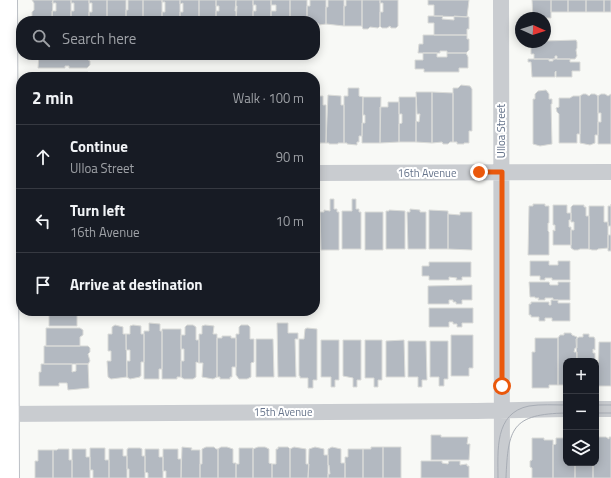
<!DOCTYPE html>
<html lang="en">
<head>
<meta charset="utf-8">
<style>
	:root { --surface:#171b24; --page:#20242c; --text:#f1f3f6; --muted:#9ea1a6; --line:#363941 }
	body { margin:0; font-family:"Titillium Web",sans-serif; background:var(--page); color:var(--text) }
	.controls { position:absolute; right:12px; bottom:12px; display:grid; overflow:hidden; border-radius:8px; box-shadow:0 2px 10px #0003 }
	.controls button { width:36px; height:36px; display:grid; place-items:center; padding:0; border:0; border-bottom:1px solid var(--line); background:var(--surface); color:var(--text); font:20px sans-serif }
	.compass { position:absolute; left:515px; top:12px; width:36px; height:36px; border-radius:50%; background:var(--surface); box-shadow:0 2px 10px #0003; rotate:93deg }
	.stop { position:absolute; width:12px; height:12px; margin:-9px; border:3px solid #ea580c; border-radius:50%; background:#fff }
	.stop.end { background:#ea580c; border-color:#fff; box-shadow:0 1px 4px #0008 }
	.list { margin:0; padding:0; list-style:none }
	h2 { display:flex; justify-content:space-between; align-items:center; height:52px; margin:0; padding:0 16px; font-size:17px }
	h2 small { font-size:13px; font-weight:400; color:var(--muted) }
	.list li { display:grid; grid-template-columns:26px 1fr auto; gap:12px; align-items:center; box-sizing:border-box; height:64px; padding:0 16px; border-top:1px solid var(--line) }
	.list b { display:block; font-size:15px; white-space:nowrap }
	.list p { margin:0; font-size:13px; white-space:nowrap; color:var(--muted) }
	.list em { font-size:13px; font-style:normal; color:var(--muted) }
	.icon { flex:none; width:22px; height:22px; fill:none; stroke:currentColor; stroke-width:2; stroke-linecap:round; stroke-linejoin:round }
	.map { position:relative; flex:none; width:611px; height:478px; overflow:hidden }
	.search { position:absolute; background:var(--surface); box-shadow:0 2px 10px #0003; left:16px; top:16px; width:304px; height:44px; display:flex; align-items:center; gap:10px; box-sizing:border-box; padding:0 14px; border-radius:16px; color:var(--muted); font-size:15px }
	.panel { position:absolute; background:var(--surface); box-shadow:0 2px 10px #0003; left:16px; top:72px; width:304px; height:244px; border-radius:16px }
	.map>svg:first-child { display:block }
</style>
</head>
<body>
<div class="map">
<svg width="611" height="478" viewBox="0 0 611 478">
	<rect width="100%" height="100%" fill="#f8f9f6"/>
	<path fill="#b3b9c1" stroke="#dadbd8" d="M32,0H53L52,21H34V18L32,16V12L34,10V3Z
		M53,0H71V21H52V11H56V3H52Z
		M71,0H89V21H71V11H74V3H71Z
		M89,0H107V21H89V12H92V3H89Z
		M107,0H126V21H107Z
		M128,0H143V21H126V10H128Z
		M143,0H162V21H143Z
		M162,0H180V21H162V12H165V2H162Z
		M180,0H199V21H180V12H183V3L180,4Z
		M199,0H216V21H199Z
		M216,0H236L235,11H236V21H216V11H219V6H216Z
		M236,0H253V21H236L237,6H236Z
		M253,0H271V21H253V11H256V5H253Z
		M271,0H290V21H271V11H276V5H271Z
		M290,0H307V20L290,21Z
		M310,0H326V24L319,25L318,23L315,24V21H307V6H310Z
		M328,0H344V26L326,24V7H328Z
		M346,0H362V26H344V6H346Z
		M362,0H380V26L378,28L370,27L368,29H363L362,26Z
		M380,0H398V26L396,28H391L390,26L387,28H382L380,26V12H383V3H380Z
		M428,0H469L467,17L434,16V5H428Z
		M532,0H551V18H533Z
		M551,0H568V12H551Z
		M568,0H586V12H568Z
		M586,0H604V12H586Z
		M604,0H611V12H604Z
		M428,16H443L442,19L454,20V16L469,17V29H467V35H434V23H428Z
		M423,35H467V39H469V50L466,53H447V51H440V53H418L419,44H423Z
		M576,40L577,42V48L576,50L577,56L575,59H557V56H555V59H534V54H531V43L533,42H545V41Z
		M423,53H437V57H447V53H466L468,57V68H459V72H424V69H415V60H423Z
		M39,55H90L87,59L90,61V65L87,68H69V66H65V68H38Z
		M528,59H549V61H553V59H570V62H580V71H572V77H556V71L555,72V77H532L531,62H528Z
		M40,72H88L90,77H40Z
		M461,85L470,86L472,89V131H469V143H464V144H457V142H453V88H458Z
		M348,88H359V96L363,97L362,136H359V142H357V145L347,144V143H344V96H348Z
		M546,90L549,94V99H552V104H551L552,144L540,146L533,144V99H535V94L538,91Z
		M416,92H432V143L416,142V121L419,122L420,114H417Z
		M432,92L453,93V142H450L448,144H443L442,142L432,143Z
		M583,94H586L589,96L591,94H595L598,96V135H595V143L590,145L580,143V96Z
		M601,94H605L608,96L611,94V144H598V122H601V113H598V96Z
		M328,95L341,96V105H344V143H338V144H329V143H326Z
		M315,96H323V105H326V143H320V144H315Z
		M573,96H580V134H577V143H559V114L557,112L556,108L559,107V98H570Z
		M363,97H381L380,143H362V123H365V115H363Z
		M399,97H416V142H399V124L402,123V114H399Z
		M388,102H399V142L380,143V107H388Z
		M330,199H334V209H337V212H339V250H321L320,212H324V210L330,211Z
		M352,199H356V209H359V212H361V249H342V211H352Z
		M533,204H545V206H549V223H548V231L549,232V255H528L529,206H533Z
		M611,204V251H608V235H611V226H608V206H611Z
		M553,205H567V213H571V220H569V227H571V245H553V230L555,231V225H553Z
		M573,205H584V207H586V216H589V249H580L578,250H574L571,248V230H574V222H571V207Z
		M589,206H604V222H608V248L598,249L597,250H592L589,249Z
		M315,208V212H317V250H315Z
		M410,209L420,210V212H426V249H408L407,212H410Z
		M389,210L405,211V249H386V211H389Z
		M429,210L448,211V249H429Z
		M365,212H383V250H365Z
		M460,212H472V250L448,249V214L460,215Z
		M530,261H549V265H558V261H570V280H552V278H545V280H540V276H530Z
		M429,262H471V277H462V280H456L457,278L449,277V280H429V276H422V266H429Z
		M529,282H549L550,285H558V282H570V300H553V298H545V300H538L539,298H535V297H530Z
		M472,285V300H462V304H456V302H453V300H449V304H428V286Z
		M551,300H558V303H570V321H552V318H545V321H539V317H531V315H529V304H531V302H549V305H551Z
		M429,308H473V323H462V327H457V324H453V322H449V327H429Z
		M49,311H77V326H49Z
		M149,323L160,324V331H162V369H159V379H144V331H149Z
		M277,323H288V333H298V339H295L296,377H278Z
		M115,325L123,327V334H126L127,377L111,379L108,377L107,361H111V351H108V334H112V327Z
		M133,325L141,326V334H144V362H141V376H140V377L130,379L127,377V361H130V350H126V334H130V326Z
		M187,325H193L196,327V340H199V363L196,362V377L193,379H184L181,377V361H184V349H181V335H185V327Z
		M205,325L214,326L213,334H217V377L213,379L202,377L203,363H199V334H202V326Z
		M241,325H248L250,327V339H254V362L251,363V377L247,379H239L236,375V334H239V327Z
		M46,328H80L83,330V335L80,337V346H46Z
		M307,328L317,329V380H313V388H308V378H300V376H299V339H304L305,329Z
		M162,329H181V377H177V379H162Z
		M564,333H571L572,335L577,337V348H575L574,352H577V361H566V387H564V385H558V338L560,335H564Z
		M583,334H589V337H594L595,339V350L593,349V353H595V361H577L576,339L579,337H583Z
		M451,335H473V368H469V376H451Z
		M222,336H231V338H236V367H232V377H230V379H220V377H217V338H222Z
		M535,338H558V385H549V388H532V352H535Z
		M256,339H273L274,377H256Z
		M321,340H339V380H335V387H331V377H321Z
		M343,340H361V380H357V387H353V378L343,376Z
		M365,340H382V380H378V387H374V378H365Z
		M404,340L405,377H386V341Z
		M408,341H426L427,380H422V387H418V377H408Z
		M430,341H448V379H444V386H439V377H430Z
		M599,342H611V386H598Z
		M44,346H88L90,348V352L88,354L90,361L88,364H44Z
		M41,364H72V372L76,371V364H88L89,388L68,390L67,383H59V386H39V372H41Z
		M431,435H441V437H468L467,444H470L469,460H431Z
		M598,437H606L609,439V437H611V478H593V463H596V438Z
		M532,438H544V440H553V478H532V468L530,467V461L532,460Z
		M556,438H566V463H575V478H553V445L556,444Z
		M182,447L192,448L191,450H200V478H181Z
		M206,447H214L216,449H218V478H200V464H202V449Z
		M221,447H227L233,449V463H236V478H218V449Z
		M258,447H265L269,449V463L272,464V478H253V449Z
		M278,447H288L290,449V478H272V464H276V449H278Z
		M294,447L306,449V464H309L308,478H290V449Z
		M315,447L324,449V455H328V478H308L309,449Z
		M332,447L341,449V463H345V478H328V474H330L329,465H328V449Z
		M371,447H383V478H363V449H371Z
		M383,447H401V478H383Z
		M90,448H105V460H109V478H93V470H90Z
		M128,448H140L142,449V456H145V478H129V469H127V449H128Z
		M239,448H253V478H236V464H239Z
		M58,449H69V460H72V478H53V450H57Z
		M72,449H86V457H90V478H72Z
		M109,449H123V456H127V478H109Z
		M145,449H159V457H163V478H148V473L145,472Z
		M163,449H178V459H181V478H166V471H163Z
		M348,449H363V478H345V457H348Z
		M38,450H53V478H35V461H38Z
		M421,461H442V463L448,464L449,461H460V465L467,464V466H469V478H421Z
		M575,463H593V478H575Z"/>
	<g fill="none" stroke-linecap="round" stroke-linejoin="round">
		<defs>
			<path id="secondary" d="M6,0L8,478"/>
		</defs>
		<use href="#secondary" stroke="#bbbfc5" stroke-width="24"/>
		<path stroke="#c9ccd0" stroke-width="16" d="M501,0L502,478
			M315,173L611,172
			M0,174H21
			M596,409H611
			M0,414L477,411L566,409"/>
		<use href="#secondary" stroke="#fff" stroke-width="22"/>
		<path stroke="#a8adb5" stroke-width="1" d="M596,405H611
			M596,413H611
			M498,478C498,451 494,413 529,406C541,404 554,405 566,405
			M506,478C508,428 512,414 566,413"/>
	</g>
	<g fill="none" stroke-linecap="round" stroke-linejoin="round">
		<path stroke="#ea580c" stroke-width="5" d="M479,172H502V386"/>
	</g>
	<g text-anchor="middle" stroke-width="4" stroke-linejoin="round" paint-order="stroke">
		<g font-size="11" fill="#65738a" stroke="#fff">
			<text transform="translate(501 131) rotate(-90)" y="4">Ulloa Street</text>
			<text x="427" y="177">16th Avenue</text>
			<text x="283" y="416">15th Avenue</text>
		</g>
	</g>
</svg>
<div class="controls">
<button>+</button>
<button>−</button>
<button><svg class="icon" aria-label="layers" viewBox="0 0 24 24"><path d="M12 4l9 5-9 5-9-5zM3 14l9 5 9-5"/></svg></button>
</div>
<svg class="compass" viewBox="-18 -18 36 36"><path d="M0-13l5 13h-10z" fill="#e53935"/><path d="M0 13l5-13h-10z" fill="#9ea1a6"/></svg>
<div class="stop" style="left:502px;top:386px"></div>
<div class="stop end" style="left:479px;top:172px"></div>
<div class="search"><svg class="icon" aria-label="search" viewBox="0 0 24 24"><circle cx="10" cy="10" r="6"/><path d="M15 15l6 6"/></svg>Search here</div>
<section class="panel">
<h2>2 min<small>Walk · 100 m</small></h2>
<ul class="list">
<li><svg class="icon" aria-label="ahead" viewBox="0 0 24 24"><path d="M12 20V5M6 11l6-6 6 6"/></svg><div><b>Continue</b><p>Ulloa Street</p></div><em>90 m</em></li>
<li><svg class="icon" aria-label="left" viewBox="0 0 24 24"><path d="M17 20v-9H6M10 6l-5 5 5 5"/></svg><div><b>Turn left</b><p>16th Avenue</p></div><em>10 m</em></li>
<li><svg class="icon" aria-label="arrive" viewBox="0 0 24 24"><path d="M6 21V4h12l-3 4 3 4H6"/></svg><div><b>Arrive at destination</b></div></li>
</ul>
</section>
</div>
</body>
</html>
